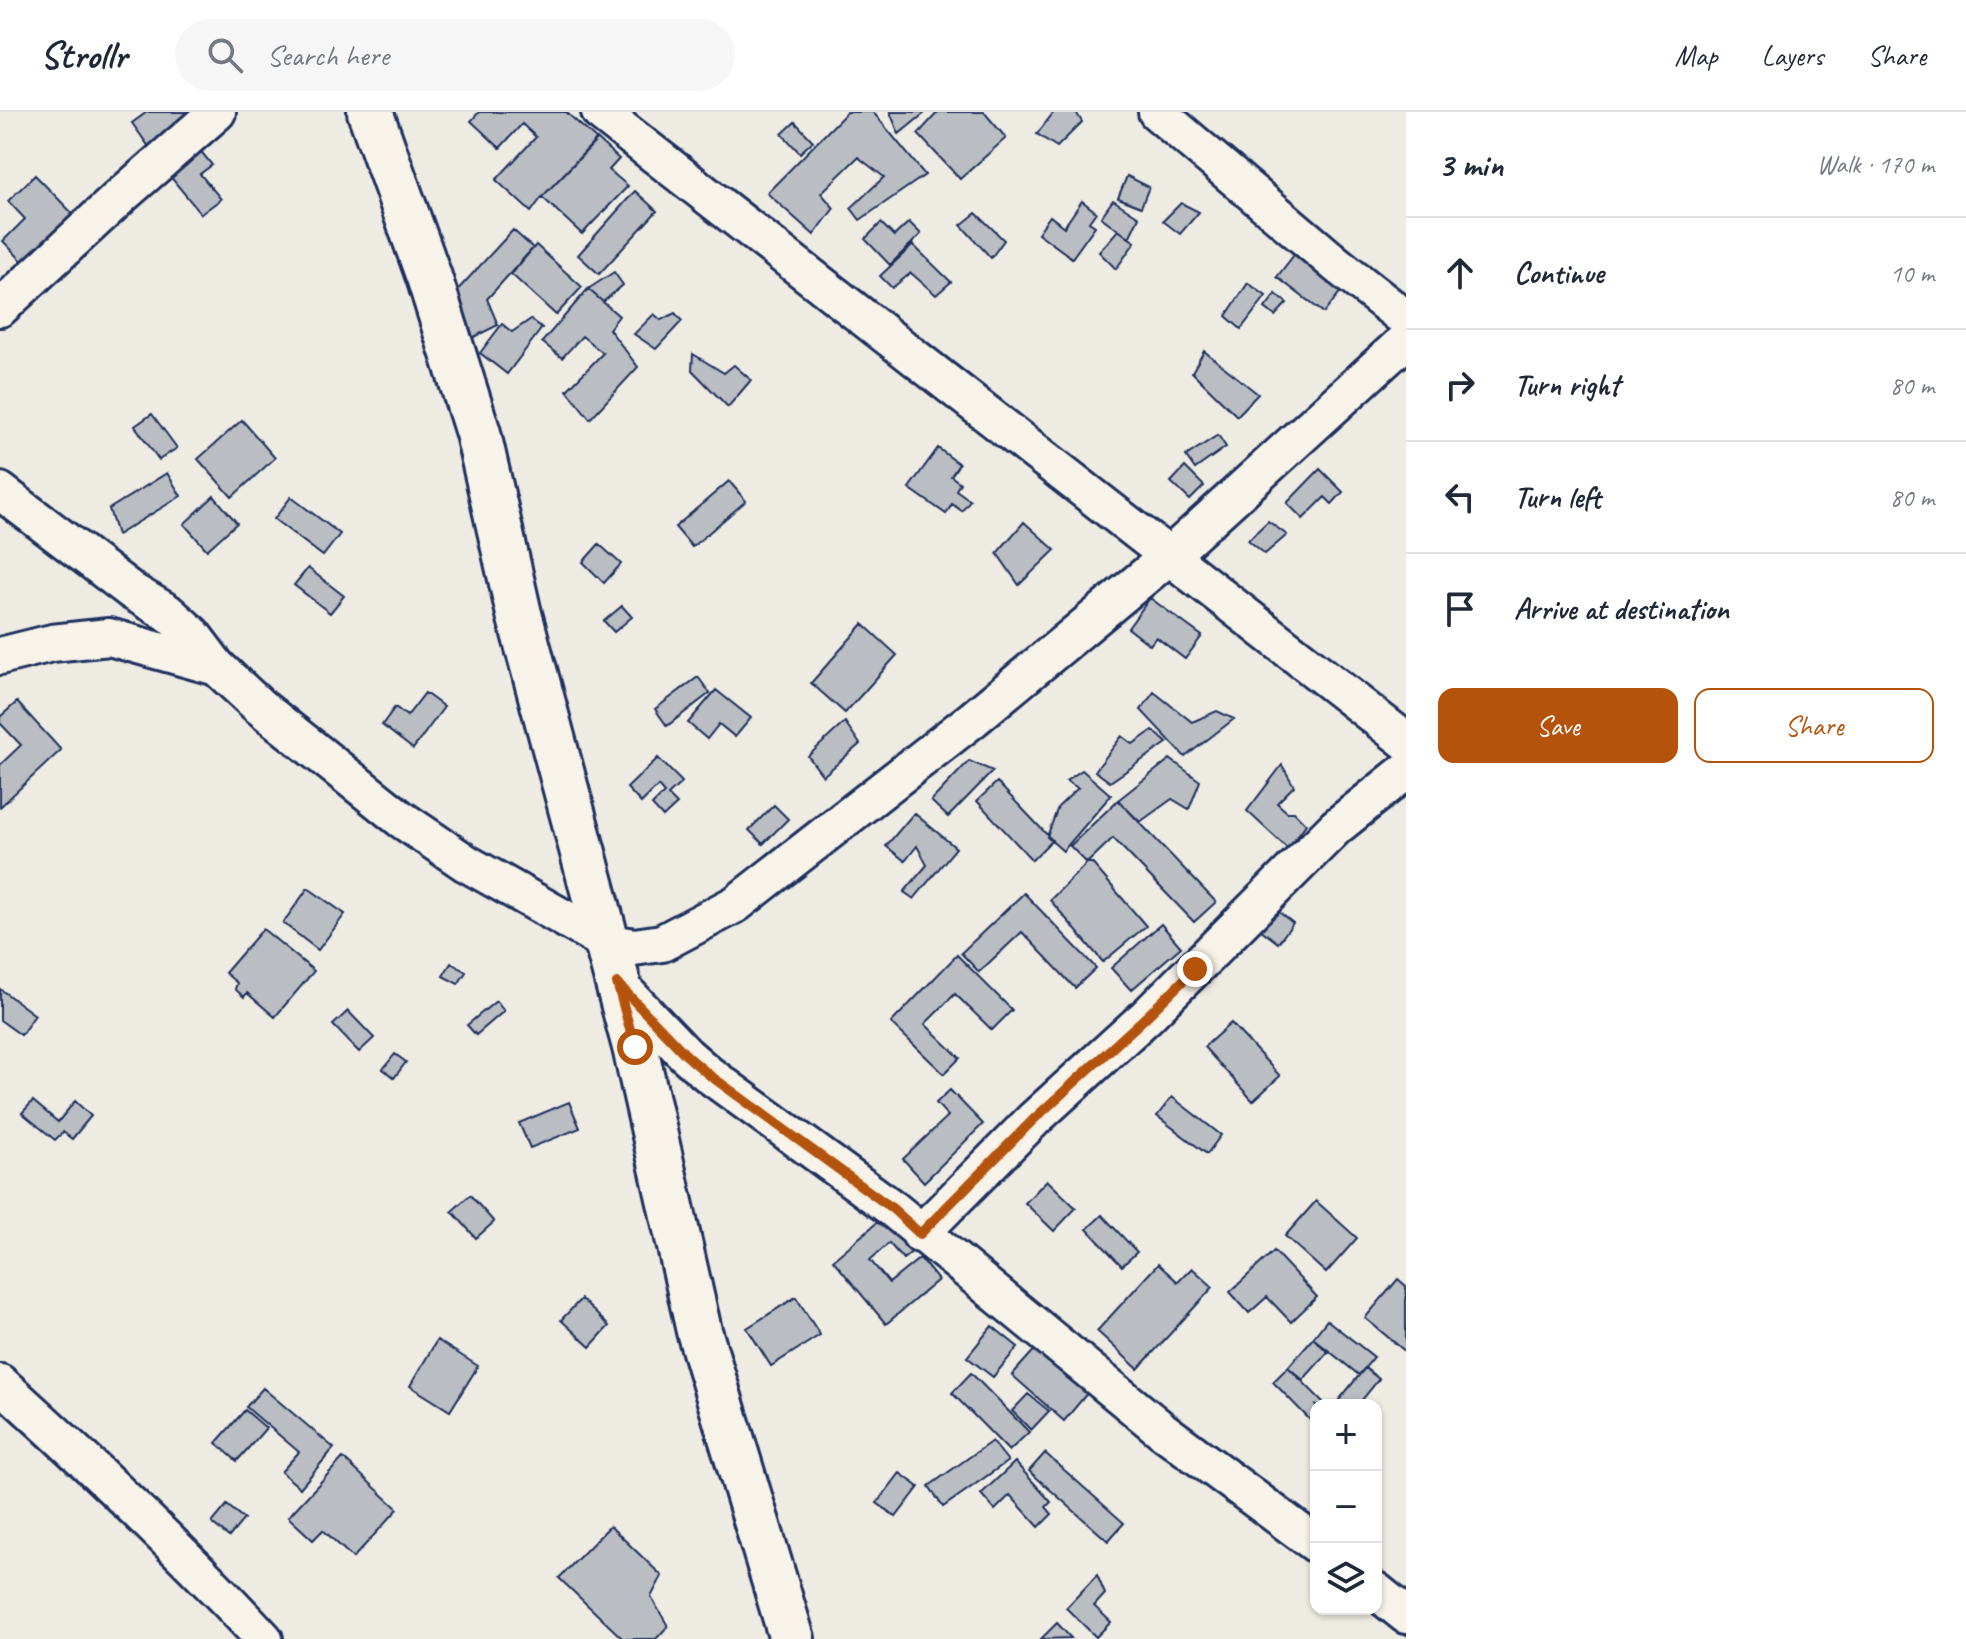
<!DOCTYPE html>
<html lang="en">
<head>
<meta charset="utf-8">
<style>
	:root { --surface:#fff; --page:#f6f6f7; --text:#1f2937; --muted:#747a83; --line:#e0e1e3; --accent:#b45309 }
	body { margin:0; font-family:Caveat,sans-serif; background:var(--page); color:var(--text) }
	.controls { position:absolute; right:24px; bottom:24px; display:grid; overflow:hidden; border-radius:16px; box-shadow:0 2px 6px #0004 }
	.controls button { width:72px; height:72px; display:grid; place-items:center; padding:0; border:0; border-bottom:2px solid var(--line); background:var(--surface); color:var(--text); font:40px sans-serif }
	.stop { position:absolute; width:24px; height:24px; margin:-18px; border:6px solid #b45309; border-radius:50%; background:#fff }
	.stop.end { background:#b45309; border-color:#fff; box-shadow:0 2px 8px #0008 }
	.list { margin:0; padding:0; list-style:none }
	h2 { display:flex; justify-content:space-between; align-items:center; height:104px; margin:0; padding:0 32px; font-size:34px }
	h2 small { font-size:26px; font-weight:400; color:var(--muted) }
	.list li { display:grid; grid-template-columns:52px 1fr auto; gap:24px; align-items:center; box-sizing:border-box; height:112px; padding:0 32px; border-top:2px solid var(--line) }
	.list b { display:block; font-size:30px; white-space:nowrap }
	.list em { font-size:26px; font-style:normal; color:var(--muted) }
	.actions { display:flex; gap:16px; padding:24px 32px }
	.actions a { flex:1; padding:18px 0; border:2px solid var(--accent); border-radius:16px; text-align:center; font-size:28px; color:var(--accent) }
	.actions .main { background:var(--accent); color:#fff }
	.icon { flex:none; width:44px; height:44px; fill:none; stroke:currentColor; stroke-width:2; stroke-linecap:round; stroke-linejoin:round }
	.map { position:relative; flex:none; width:1406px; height:1527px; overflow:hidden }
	header { display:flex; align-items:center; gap:48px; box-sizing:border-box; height:112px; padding:0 40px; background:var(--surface); border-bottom:2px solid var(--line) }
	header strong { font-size:38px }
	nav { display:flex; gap:44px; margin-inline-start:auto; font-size:28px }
	.search { width:560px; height:72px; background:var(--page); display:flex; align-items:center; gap:20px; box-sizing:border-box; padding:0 28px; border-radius:44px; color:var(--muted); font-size:30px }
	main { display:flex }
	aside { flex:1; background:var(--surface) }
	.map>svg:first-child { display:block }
</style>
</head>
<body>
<header>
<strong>Strollr</strong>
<div class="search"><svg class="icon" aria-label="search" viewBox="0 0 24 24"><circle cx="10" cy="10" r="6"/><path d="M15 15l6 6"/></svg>Search here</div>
<nav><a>Map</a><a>Layers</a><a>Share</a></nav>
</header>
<main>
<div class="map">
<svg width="1406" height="1527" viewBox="0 0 1406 1527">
	<rect width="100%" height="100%" fill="#eeebe2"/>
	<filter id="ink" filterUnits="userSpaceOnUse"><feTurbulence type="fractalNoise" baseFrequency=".0125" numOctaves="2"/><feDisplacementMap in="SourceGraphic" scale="16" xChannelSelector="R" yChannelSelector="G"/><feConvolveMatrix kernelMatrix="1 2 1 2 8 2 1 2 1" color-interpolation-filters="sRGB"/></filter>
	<g filter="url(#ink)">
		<path fill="#babdc2" stroke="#1b2f5e" stroke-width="2" d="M147,0H206L152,39L132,11Z
			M479,0H566L597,28L542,85L531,100L496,68L536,25L522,12L500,36L471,9Z
			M847,0H873L925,63L860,108L851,96L884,65L858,45L821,81L834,96L814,123L767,81Z
			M890,0H926L899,22Z
			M938,0H984L1006,26L960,67L918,22Z
			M1054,0H1076L1082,10L1057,35L1037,22Z
			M795,10L813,29L800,41L782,22Z
			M597,27L619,47L609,58L628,74L582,122L542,85Z
			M195,32L212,53L200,62L221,87L201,102L164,57Z
			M35,63L75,104L25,152L3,129L25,107L8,89Z
			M1127,64L1149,75L1141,95L1118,86Z
			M635,79L657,99L599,162L578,143Z
			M1113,88L1139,105L1129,126L1101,105Z
			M1082,89L1096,100L1089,110L1095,114L1072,146L1038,121L1050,104L1064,115Z
			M1181,91L1199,100L1180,122L1163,109Z
			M976,101L1004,128L991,146L961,113Z
			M909,110L921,122L890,153L865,127L881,111L894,124Z
			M513,118L533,136L487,187L498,213L472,226L453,183Z
			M1118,118L1135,130L1116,157L1099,140Z
			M536,133L582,175L556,203L511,162Z
			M913,133L951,170L936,183L911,161L892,176L880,164Z
			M1297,139L1344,175L1324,201L1277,165Z
			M614,160L623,173L603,190L588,177Z
			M1248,171L1266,184L1241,217L1226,204Z
			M588,177L619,204L609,217L638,255L590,307L567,278L603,241L582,224L562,246L542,230Z
			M1276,182L1287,191L1275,204L1265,196Z
			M675,201L682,209L656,237L634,222L654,202L661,208Z
			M531,207L542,216L507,262L480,241L502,212L512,220Z
			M1204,239L1258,282L1237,304L1192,260Z
			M693,242L724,261L734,253L751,268L728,295L692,258Z
			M152,302L177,336L159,348L135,314Z
			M242,308L275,346L232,385L198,347Z
			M1218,323L1226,335L1195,357L1186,344Z
			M938,336L959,352L951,364L960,371L956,378L970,388L962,399L952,392L946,402L909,376Z
			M1185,355L1204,374L1190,388L1171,370Z
			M1320,357L1343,380L1332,392L1325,385L1303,407L1287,391Z
			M167,361L181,384L117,423L109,397Z
			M729,369L746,389L692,435L675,415Z
			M214,384L237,411L207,438L184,412Z
			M291,385L340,422L323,444L274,407Z
			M1268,409L1287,423L1265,442L1248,428Z
			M1024,410L1055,438L1019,473L997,441Z
			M599,432L621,452L604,471L583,450Z
			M308,456L344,484L330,501L294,473Z
			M1150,486L1202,524L1185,547L1156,525L1150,533L1128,516Z
			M622,494L632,505L614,520L604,509Z
			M863,512L897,543L845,601L811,571Z
			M698,565L710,581L667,614L655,597Z
			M716,578L751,606L735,625L719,612L707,627L688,611Z
			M1154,580L1192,610L1217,599L1234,607L1185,645L1141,598Z
			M425,581L444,595L413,637L382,613L395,595L407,604Z
			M17,590L61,638L0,695V653L21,633L0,611V605Z
			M845,610L860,632L823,664L808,644Z
			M1153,618L1167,631L1110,670L1095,659L1122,624L1133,632Z
			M658,646L682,670L668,683L677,692L663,705L652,693L664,681L658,674L641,691L627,676Z
			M1170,647L1200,669L1189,697L1172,687L1140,710L1118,688Z
			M969,649L993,659L948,705L931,689Z
			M1282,653L1294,674L1277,691L1287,700H1294L1306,712L1288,737L1247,699Z
			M1082,658L1111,683L1063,739L1047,725L1058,695L1078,676L1066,669Z
			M997,670L1052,728L1032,748L977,689Z
			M1118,688L1216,790L1194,810L1113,726L1087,751L1070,734Z
			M774,693L788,707L763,732L749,718Z
			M914,701L956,736L914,787L904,780L927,753L917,734L905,749L886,734Z
			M1087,751H1092L1146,814L1103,850L1050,788Z
			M308,776L345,802L318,838L283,811Z
			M1024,781L1096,856L1075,876L1022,820L979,860L961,841Z
			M1275,797L1293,811L1278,831L1260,817Z
			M1161,812L1181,835L1131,878L1111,856Z
			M263,817L314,859L275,905L247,881L244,885L235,877L237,871L225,861Z
			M957,843L1012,898L992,918L955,882L925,912L960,946L944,962L891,911Z
			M451,851L466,860L458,872L443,864Z
			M0,877L35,903L21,923L0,908Z
			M496,889L504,899L476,923L467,913Z
			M348,899L374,926L359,940L333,913Z
			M1231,911L1280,964L1253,989L1204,935Z
			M395,942L406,950L394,966L383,957Z
			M950,978L983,1012L924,1070L903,1047L948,1004L936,991Z
			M1172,985L1221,1023L1207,1042L1157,1004Z
			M33,989L58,1010L75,989L91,1004L72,1027L63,1020L55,1028L22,1001Z
			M569,990L580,1016L530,1036L519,1011Z
			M1047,1068L1076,1096L1054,1119L1025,1091Z
			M470,1083L494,1110L476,1126L452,1099Z
			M1316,1089L1357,1126L1326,1161L1285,1124Z
			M893,1097L921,1132L903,1147L889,1131L870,1148L889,1171L920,1146L938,1168L886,1212L833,1148Z
			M1102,1103L1137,1140L1122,1154L1087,1117Z
			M1274,1139L1317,1185L1291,1210L1267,1185L1249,1201L1230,1180Z
			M1158,1152L1178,1170L1192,1156L1213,1175L1138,1257L1097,1219Z
			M1398,1167L1406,1174V1240L1365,1206Z
			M796,1185L820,1223L771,1254L747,1216Z
			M581,1187L609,1214L590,1235L561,1208Z
			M1327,1208L1374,1245L1359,1263L1313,1226Z
			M992,1214L1018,1235L993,1265L967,1245Z
			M1313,1226L1328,1240L1303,1268L1288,1255Z
			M437,1228L478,1254L450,1299L410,1274Z
			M1038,1234L1089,1279L1064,1309L1012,1263Z
			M1288,1255L1326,1293H1316V1314L1273,1270Z
			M1365,1256L1379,1267L1358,1293H1335Z
			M971,1261L1029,1320L1009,1339L952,1281Z
			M263,1276L334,1336L300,1376L281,1360L299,1340L246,1295Z
			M1028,1282L1049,1299L1031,1318L1012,1299Z
			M245,1298L266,1316L237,1349L216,1331Z
			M992,1329L1008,1349L943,1395L929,1374Z
			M1045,1341L1124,1411L1108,1429L1029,1359Z
			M343,1346L398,1397L353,1446L323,1418L313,1428L288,1405Z
			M1015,1350L1051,1390L1046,1395L1052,1402L1039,1415L1010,1383L995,1398L981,1382Z
			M900,1361L919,1375L896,1405L877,1391Z
			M227,1393L244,1407L229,1425L212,1411Z
			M610,1414L662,1464L651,1485L668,1514L656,1527H623L559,1466Z
			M1097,1463L1105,1482L1094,1494L1111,1510L1096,1525L1066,1496Z
			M1057,1511L1071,1526L1041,1527Z"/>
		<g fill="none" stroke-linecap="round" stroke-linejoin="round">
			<defs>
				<path id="street" d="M600,0L1406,629
					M1157,0L1336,152L1406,207
					M0,196L121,84L217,0
					M0,379L133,480L167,500L192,522L217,555
					M0,544L52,531L109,525L217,555L259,594L401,707L466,751L606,830L634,835L662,831L736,792L973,607L1168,445L1406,228
					M618,872L686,943L708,962L893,1097L1162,1318L1316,1432
					M920,1122L1034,1007L1146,905L1336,715L1406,659
					M0,1271C91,1353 180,1437 264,1527
					M1376,1479L1406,1503"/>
				<path id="secondary" d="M370,0L429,165L478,321L519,502L635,935L699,1219L792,1527"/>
			</defs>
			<use href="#street" stroke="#1b2f5e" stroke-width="42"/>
			<use href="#secondary" stroke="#1b2f5e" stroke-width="50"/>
			<use href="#street" stroke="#f7f3e8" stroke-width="36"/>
			<use href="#secondary" stroke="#f7f3e8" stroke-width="44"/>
		</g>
	</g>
	<g fill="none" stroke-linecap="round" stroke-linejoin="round" filter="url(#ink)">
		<path stroke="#b45309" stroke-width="10" d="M635,935L617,871L686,943L708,962L893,1097L920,1122L1034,1007L1146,905L1195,857"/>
	</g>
</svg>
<div class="controls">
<button>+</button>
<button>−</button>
<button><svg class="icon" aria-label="layers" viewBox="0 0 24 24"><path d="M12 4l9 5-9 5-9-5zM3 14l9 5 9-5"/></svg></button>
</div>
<div class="stop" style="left:635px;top:935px"></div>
<div class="stop end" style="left:1195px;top:857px"></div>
</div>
<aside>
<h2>3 min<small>Walk · 170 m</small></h2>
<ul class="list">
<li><svg class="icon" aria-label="ahead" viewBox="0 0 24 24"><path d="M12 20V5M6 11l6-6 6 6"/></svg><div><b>Continue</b></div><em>10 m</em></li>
<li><svg class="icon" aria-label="right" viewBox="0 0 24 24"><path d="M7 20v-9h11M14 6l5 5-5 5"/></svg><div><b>Turn right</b></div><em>80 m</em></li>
<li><svg class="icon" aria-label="left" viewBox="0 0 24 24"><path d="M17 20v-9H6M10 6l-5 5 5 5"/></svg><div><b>Turn left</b></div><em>80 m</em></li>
<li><svg class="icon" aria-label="arrive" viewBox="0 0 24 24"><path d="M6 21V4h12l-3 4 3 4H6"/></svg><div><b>Arrive at destination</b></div></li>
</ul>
<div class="actions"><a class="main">Save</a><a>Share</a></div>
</aside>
</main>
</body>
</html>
